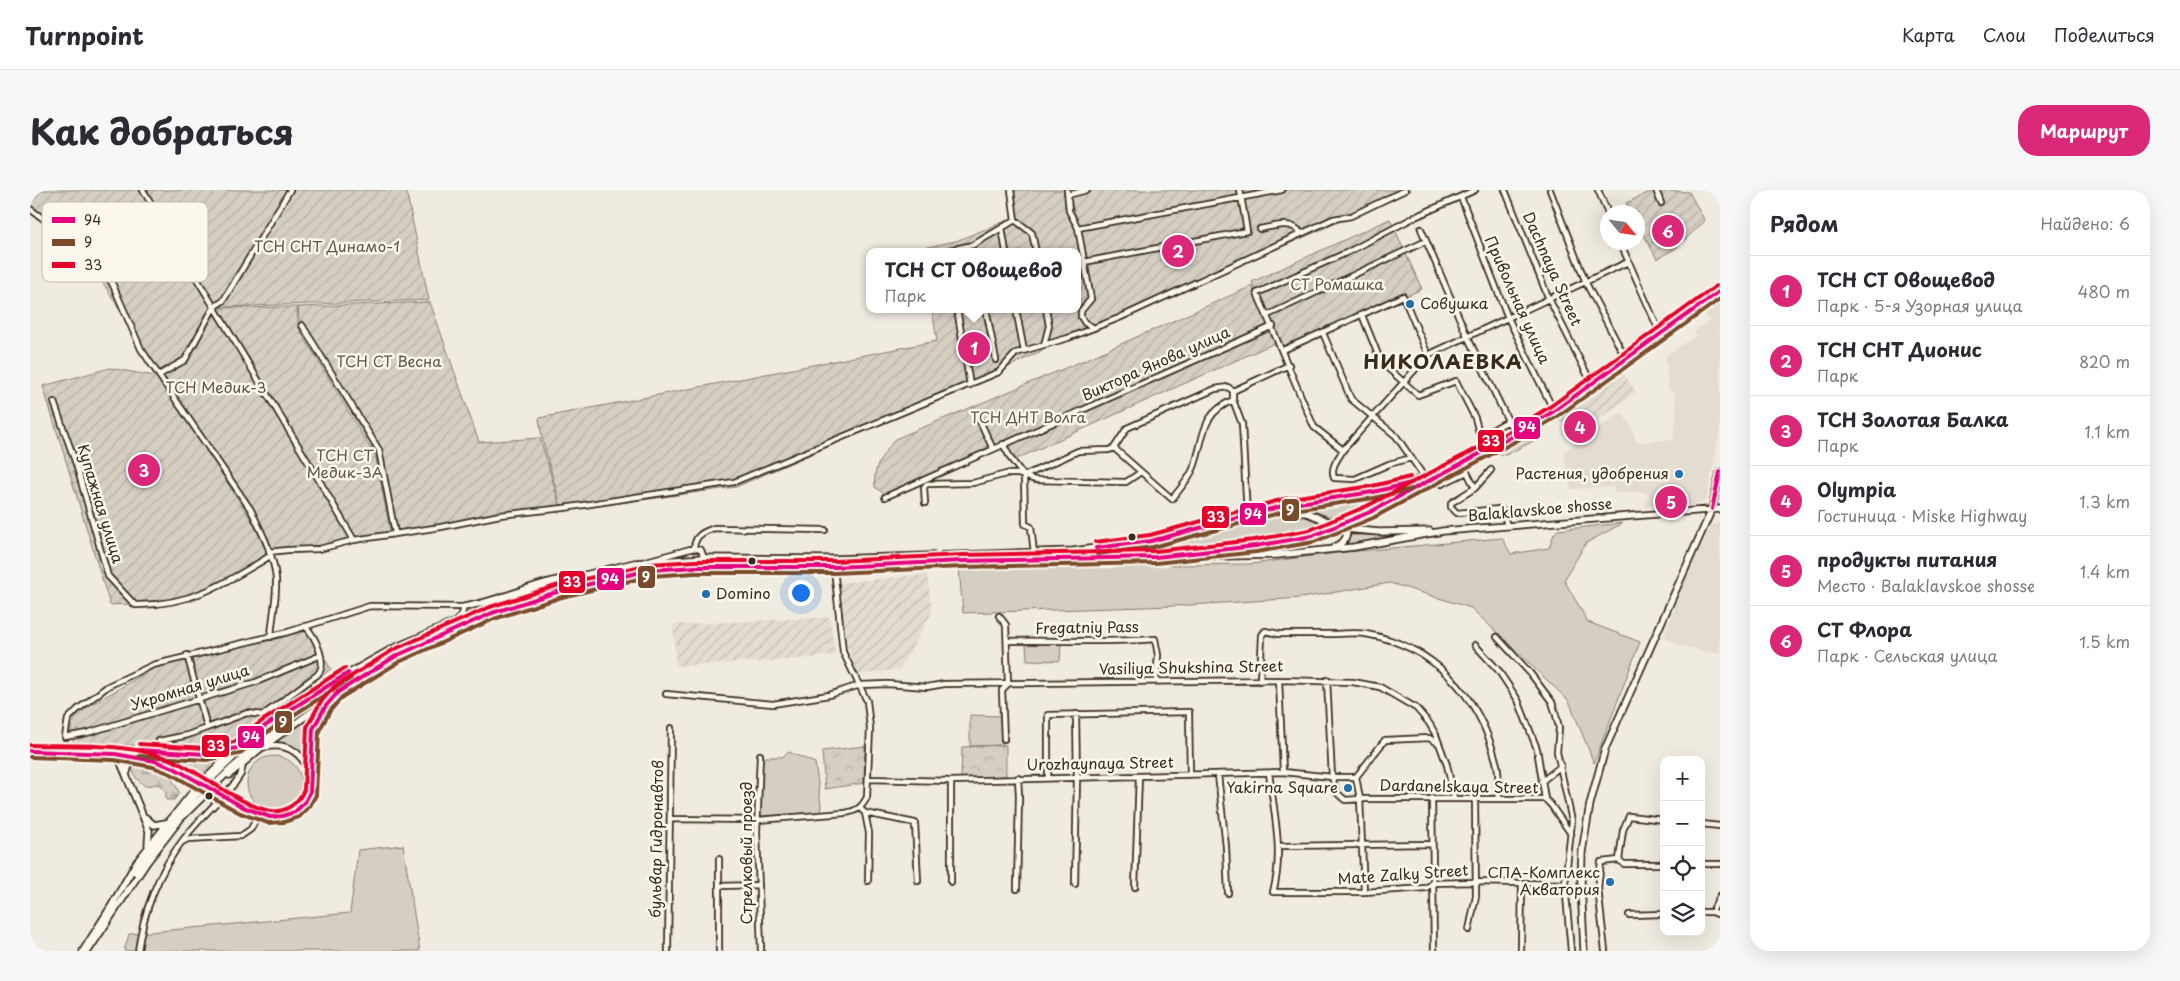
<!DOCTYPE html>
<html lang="ru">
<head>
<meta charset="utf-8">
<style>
	:root { --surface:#fff; --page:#f7f7f7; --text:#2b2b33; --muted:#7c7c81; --line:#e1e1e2; --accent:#db2777 }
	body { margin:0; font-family:"Playpen Sans",sans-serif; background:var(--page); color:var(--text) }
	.controls { position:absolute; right:15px; bottom:15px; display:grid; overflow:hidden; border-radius:10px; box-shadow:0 5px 20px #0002 }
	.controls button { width:45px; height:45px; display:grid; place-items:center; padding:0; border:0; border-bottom:1px solid var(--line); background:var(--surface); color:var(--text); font:25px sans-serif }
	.compass { position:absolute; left:1570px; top:15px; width:45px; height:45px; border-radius:50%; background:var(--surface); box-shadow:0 5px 20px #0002; rotate:119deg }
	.you { position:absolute; left:770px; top:402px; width:18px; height:18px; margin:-12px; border:4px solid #fff; border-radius:50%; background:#1a73e8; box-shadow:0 0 0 8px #1a73e833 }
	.badge { display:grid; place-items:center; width:32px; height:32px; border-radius:50%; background:var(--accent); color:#fff; font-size:16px; font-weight:700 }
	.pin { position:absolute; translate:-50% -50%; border:2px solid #fff; box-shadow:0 1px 5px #0006 }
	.popup { position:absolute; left:836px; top:58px; width:215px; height:65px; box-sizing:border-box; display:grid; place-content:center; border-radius:10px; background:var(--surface); filter:drop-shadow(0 1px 4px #0005); font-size:16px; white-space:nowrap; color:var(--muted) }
	.popup b { font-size:19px; color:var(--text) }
	.popup::after { content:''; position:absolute; left:50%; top:100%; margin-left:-10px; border:10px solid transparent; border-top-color:var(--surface) }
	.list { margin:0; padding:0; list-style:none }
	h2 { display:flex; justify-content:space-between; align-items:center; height:65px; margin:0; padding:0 20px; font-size:21px }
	h2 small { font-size:16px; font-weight:400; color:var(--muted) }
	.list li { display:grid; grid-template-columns:32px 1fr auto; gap:15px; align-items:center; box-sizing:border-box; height:70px; padding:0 20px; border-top:1px solid var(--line) }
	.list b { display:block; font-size:19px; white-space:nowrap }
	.list p { margin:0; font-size:16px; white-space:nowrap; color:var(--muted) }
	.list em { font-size:16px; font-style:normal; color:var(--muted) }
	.icon { flex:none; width:28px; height:28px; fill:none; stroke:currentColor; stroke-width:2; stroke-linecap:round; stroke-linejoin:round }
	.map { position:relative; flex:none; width:1690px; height:761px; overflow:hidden; border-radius:20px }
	header { display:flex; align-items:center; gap:30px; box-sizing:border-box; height:70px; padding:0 25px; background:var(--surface); border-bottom:1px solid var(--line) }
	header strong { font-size:24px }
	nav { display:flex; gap:28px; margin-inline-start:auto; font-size:18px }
	.intro { display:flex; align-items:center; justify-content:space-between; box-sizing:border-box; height:120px; padding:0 30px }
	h1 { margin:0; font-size:35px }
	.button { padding:12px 22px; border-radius:20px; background:var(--accent); color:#fff; font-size:18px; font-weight:700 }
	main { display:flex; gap:30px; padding:0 30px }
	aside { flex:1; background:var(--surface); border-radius:20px; box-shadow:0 5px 20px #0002 }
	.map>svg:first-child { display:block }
</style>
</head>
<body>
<header>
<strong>Turnpoint</strong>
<nav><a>Карта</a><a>Слои</a><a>Поделиться</a></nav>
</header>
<div class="intro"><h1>Как добраться</h1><a class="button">Маршрут</a></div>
<main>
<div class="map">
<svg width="1690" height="761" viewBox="0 0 1690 761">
	<defs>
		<pattern id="industrial-furrows" width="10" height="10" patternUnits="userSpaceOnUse" patternTransform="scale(1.25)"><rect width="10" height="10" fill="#e2dcd1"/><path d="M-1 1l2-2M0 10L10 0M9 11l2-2" fill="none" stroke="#c3bdb3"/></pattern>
		<pattern id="forest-firs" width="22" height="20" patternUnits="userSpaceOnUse" patternTransform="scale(1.25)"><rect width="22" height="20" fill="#d5cec3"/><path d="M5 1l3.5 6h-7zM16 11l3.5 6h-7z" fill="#b8b1a7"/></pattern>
		<pattern id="park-crowns" width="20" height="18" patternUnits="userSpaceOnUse" patternTransform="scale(1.25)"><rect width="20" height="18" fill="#d5cec3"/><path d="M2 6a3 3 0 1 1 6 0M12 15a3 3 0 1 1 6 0" fill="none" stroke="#b8b1a7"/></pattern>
		<pattern id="garden-furrows" width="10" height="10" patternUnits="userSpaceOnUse" patternTransform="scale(1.25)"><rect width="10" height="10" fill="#d5cec3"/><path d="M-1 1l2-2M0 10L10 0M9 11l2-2" fill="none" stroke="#b8b1a7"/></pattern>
	</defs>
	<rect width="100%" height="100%" fill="#f0ebe0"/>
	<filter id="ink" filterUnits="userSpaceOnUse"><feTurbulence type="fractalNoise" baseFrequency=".02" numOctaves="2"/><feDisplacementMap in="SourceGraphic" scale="10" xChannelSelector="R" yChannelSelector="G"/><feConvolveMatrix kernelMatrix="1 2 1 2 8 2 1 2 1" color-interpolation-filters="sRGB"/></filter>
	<g filter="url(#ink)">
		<path fill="#e2dcd1" d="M1690,114V240L1677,307L1672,313L1662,316L1615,317L1618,304L1614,302L1584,303V297L1541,299L1533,262L1592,222L1602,238L1606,252L1643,250L1646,225L1645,204L1639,199L1635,166L1666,146L1664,142L1679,131L1674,123Z
			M1690,331V464L1650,456L1634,446L1654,393L1677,344L1682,336Z"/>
		<path fill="url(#industrial-furrows)" d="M1594,184L1606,202L1543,248L1529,230Z
			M897,384L902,422L870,479L828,485L815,450L810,393Z
			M800,427L805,465L759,470L646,476L643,435Z"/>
		<path fill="#d5cec3" stroke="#887c70" d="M1512,237L1507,249L1476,265L1465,264Z
			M1382,296L1384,297L1311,331L1276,318V315L1348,304Z
			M1249,324L1271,325L1296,334L1298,336C1275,351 1236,353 1208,355C1157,361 1106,363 1054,366L1142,351L1204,333Z
			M1593,333L1556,353L1534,390L1558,432L1610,452L1564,573L1539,511L1441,418L1360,393L1271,408L1145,416L933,423L929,378L1221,374L1306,363L1472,348L1481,364L1519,358L1524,344L1528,340Z
			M1321,345L1367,346H1368L1315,356Z
			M1031,453L1030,471L997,470L996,454Z
			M288,518L279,545V571C268,560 259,552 243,553Z
			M940,525L971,526L973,555L940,556Z
			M759,562L785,573L792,622L730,626L732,567H752Z
			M123,564L175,566L191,565L192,567L184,570L170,588L149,575L123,566Z
			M217 593a27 27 0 1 1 54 0a27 27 0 1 1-54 0Z
			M373,655L390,761H94L99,744L320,723L328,660Z"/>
		<path fill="url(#forest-firs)" stroke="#887c70" d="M107,574C127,579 142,581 149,603L144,610H136V602L129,594L115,596L106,588L102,579Z"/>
		<path fill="url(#park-crowns)" stroke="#887c70" d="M976,555V586L931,588L932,557Z
			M835,556L834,593L795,599L792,561Z"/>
		<path fill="url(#garden-furrows)" stroke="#887c70" d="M0,0H257L192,108L185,113C172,134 152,183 123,181L110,160L90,120L53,61L0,23Z
			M263,0H376L399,110L191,117Z
			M979,0H1036L1062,108L1050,129L1057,139L976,178L706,297L532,321L512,248L509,228L907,151L902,119H1048V62H894L893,58L926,51L983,28Z
			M1037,0H1381L1202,79L1058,137L1053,123L1064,108L1052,43Z
			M1624,0L1659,2L1675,31L1646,58L1627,69L1608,34V22H1601L1596,13Z
			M1360,29L1392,99L1252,161L1222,92Z
			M1222,96L1247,152L984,270L974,252L854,304L845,297C842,277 854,264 865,249L1057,169Z
			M400,112L449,252L510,248L530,316C473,323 418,335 362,342L346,264L270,137L268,117Z
			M267,117L268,137L346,268L361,345L325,352L188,118Z
			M185,121L285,287L322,353L291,362L245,364L221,320L143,208L243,364L163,411L80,415L13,196L80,178L130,187L156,172Z
			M278,441L301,479L202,551L178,558L44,553C39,536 40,532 52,520L135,472Z"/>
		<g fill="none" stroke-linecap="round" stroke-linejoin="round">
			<defs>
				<path id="minor" d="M113,0L286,285L324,350
					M981,0L985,30
					M1037,0L1039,21L1048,38L1061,109L1051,121V127L1055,133L1064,138
					M1475,0L1518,107L1562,194
					M1520,0L1556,93L1596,169
					M1568,0L1578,23
					M1626,0L1631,13
					M1038,5L1057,0
					M1431,7L1478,128L1524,221
					M0,19L55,59L82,93L111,159L221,320C231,341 244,365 246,389C247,408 242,428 241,447
					M985,30L1002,43L1006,62
					M972,38L976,62
					M1048,38L1252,0
					M1230,39C1245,36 1261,30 1271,43
					M1391,39L1437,146L1485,245
					M1590,52L1630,143
					M920,62V60L943,55L985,30
					M1054,72L1217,41L1210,0
					M927,119L940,195
					M956,119L966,170
					M986,119L994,161
					M1238,125L1396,51
					M1332,125L1351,172L1388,205L1426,191L1445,228L1449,243L1455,244L1478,231
					M272,135L349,260L365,343
					M1293,143L1321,209L1366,246L1395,288
					M1014,155L1019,136L1016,119
					M1253,160L1373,106L1398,165
					M129,185L155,170L184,117L193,111L260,0
					M1203,201L1259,175
					M1203,210L1212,234L1217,325
					M24,212L46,274L78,386L105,415C158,416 195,394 240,366
					M948,227L963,259
					M973,254L981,269L994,286L995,334L1001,337L1004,363
					M1084,258L1142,309C1149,300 1160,288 1164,277C1175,248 1169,225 1203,210V201
					M1313,260L1284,237L1227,103L1318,62L1385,27L1445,0
					M1381,268L1359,274L1325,289L1304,288C1300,277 1308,269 1313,260L1398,165L1598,72
					M1461,280L1445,298L1421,313V317L1427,323L1469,319L1473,321L1477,336
					M994,286L1048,261L1079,260L1084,258L1097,238L1185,199L1198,197L1203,201
					M1412,294L1437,282L1445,298
					M855,307L1243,136
					M895,313L894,297L897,294L943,293L976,284H988L1005,290L1096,292L1111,282
					M664,358C665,345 673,342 684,338L795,340
					M239,362L257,360L289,359L324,350L411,337L470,325L534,318L704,292L969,182L986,163L1038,148L1089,128L1303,29L1321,26L1375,0
					M616,371L664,358L671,360L674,368
					M969,426L976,435L978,494L972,500L974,549
					M1467,447L1500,483L1522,512L1526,525L1529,538L1527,562L1542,631L1535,694L1541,761
					M977,451C1026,450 1076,453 1125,449L1128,465L1126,490
					M1445,455L1468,480L1488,510L1507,559L1515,609
					M157,465L177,537
					M289,466L226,492L57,543L35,547L38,529L47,520L78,496L123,475L258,442L340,416L434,417L432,424L426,431
					M1249,490L1253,582
					M1230,491L1232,445L1235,441L1249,444C1268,444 1287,444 1306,444C1315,444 1326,442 1336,444C1404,456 1449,505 1466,571C1470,583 1468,597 1469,609
					M636,504L743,514L799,505L830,495L858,494L897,497L914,494L1249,490L1323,492L1350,497L1386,518L1399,533L1406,545L1417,575L1424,608
					M1046,524L1047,587
					M129,551L158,545L217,523L233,525L287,485C299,474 285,446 275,436
					M730,565L727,641L731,761
					M1239,583C1244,622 1254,664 1243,702H1334L1396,698L1403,693L1446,692L1535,694
					M1188,585L1196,657L1198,703
					M1326,587L1355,550L1399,548L1408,553
					M1018,588V525L1159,522L1160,585
					M838,589L921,591L1253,582L1302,587H1326L1330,609L1315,610L1306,602L1302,587L1297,490
					M1511,592L1531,576
					M1402,608L1404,761
					M830,618L835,623L885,633L888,691
					M835,623L839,643L838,691
					M641,629L728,630L815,623C826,621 832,618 837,607L840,538L837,511L813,462L803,369
					M1671,634L1690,636
					M152,652L158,649L211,646L221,639L229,623
					M1248,656L1402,654
					M1589,670L1593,640L1599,626L1634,630
					M1671,674H1690
					M921,692V591
					M1045,694L1047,587
					M689,696L729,695
					M1105,697L1109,586
					M987,699L989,606L988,588
					M1334,702L1330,609H1515L1521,615L1541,644
					M1671,722H1682L1690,725
					M1682,722L1690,706
					M1599,725L1634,724
					M1439,740L1446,706L1445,609
					M108,761C113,722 129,681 153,650C168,630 188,612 205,593L211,584L213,574
					M638,761L641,538
					M689,761V669
					M1491,761L1492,693
					M1575,761L1568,698L1571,672L1589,670L1594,674H1634"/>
				<path id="major" d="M1417,281L1518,225L1690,101
					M1248,320L1277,323L1316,339L1349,342L1400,341
					M1340,322L1404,288
					M1304,357C1312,354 1319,348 1316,339
					M1151,364L1225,356L1282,346
					M434,417C470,411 502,394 537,388
					M235,557C258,552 272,563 280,583
					M0,561C49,564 96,562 144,578
					M53,562L65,558H76C115,560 169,570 205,558
					M85,564L91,573L119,641L118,655
					M96,585L99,575L111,569
					M199,585L231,558L328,489
					M213,617C222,620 230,625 239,626C263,631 282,610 282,588C283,572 279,557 283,541C285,530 293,519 300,511
					M116,628L124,635L136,633
					M105,682C139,632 179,588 225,548
					M82,715L106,673L165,599L207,558L235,536L288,501L362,459L461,417L547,387L604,373L674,368L803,369L1043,361L1121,351L1256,315L1359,299L1420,279
					M53,761L84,712
					M58,761L117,672L151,628L203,577L265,525L300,501L366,466L462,423L530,401L620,380L665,377H804L932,371L1247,365L1324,357L1413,341L1690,319
					M1554,761L1551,693L1552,662L1560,614L1575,559L1682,319L1690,282"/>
			</defs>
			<use href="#minor" stroke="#3b2a1e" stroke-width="8"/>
			<use href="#major" stroke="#3b2a1e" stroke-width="9"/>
			<use href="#minor" stroke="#fbf7ec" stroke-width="4.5"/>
			<use href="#major" stroke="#fbf7ec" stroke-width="5.5"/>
			<defs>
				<path id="major-bridge" d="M1282,346L1340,322
					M144,578L213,617"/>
			</defs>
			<use href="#major-bridge" stroke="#3b2a1e" stroke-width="9" stroke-linecap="butt"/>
			<use href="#major-bridge" stroke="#fbf7ec" stroke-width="5.5"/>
			<defs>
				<path id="bus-1" d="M1682,319L1690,282
					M1066,358L1121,351L1256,315L1343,302L1381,293
					M109,560L176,564L207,558L235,536L318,483
					M0,561L85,564L125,571L144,578L213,617L240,627L252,626L265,622L275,612L280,602L283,539L295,517L308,502L366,466L462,423L530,401L620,380L665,377H804L932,371L1126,367L1225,356L1282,346L1340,322L1485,245L1524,221L1690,101"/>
				<path id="bus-2" d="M1067,364L1123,357L1257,321L1344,308L1382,299
					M109,566L176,570L209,564L239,541L321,488
					M0,567L84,570L123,577L141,584L210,623L238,633L254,632L269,627L280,616L286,605L289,541L300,521L312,507L369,472L464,429L532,407L621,386L665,383H804L932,377L1126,373L1226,362L1284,352L1343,328L1488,250L1528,226L1690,109"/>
				<path id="bus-3" d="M1065,352L1120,345L1254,309L1342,296L1380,287
					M109,554L176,558L204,552L232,531L315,478
					M0,555C48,556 102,552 146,572C173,584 213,617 241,621C256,623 268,613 274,600L277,537L290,513L304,497L363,460L460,417L529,395L620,374L665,371H804L932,365L1126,361L1224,350L1280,340L1337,316L1482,240L1521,216L1686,96"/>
			</defs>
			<use href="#bus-1" stroke="#fbf7ec" stroke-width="8"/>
			<use href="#bus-2" stroke="#fbf7ec" stroke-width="8"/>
			<use href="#bus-3" stroke="#fbf7ec" stroke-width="8"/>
			<use href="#bus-1" stroke="#e5007d" stroke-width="4"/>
			<use href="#bus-2" stroke="#7a4b2a" stroke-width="4"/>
			<use href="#bus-3" stroke="#e4002b" stroke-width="4"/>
		</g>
	</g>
	<g fill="#1f6fb2" stroke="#fbf7ec" stroke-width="2">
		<circle cx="1380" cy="114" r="5"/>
		<circle cx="1649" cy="284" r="5"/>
		<circle cx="676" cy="404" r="5"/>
		<circle cx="1318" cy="598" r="5"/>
		<circle cx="1580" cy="692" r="5"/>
	</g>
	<g fill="#3b2a1e" stroke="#fbf7ec" stroke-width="2">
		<circle cx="1102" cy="347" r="4.5"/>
		<circle cx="722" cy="371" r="4.5"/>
		<circle cx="179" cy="606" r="4.5"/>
	</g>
	<g text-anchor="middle" stroke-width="5" stroke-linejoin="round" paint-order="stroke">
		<g font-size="15" fill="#625347" stroke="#fbf7ec">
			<text x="297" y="62">ТСН СНТ Динамо-1</text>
			<text x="1307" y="100">СТ Ромашка</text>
			<text x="359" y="177">ТСН СТ Весна</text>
			<text x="186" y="203">ТСН Медик-3</text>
			<text x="998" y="233">ТСН ДНТ Волга</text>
			<text x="315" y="271">ТСН СТ<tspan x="315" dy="17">Медик-3А</tspan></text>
		</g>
		<g font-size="15" fill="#3b2a1e" stroke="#fbf7ec">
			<text transform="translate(1522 79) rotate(66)" y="5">Dachnaya Street</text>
			<text transform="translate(1487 110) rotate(66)" y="5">Привольная улица</text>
			<text transform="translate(1126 174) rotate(-24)" y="5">Виктора Янова улица</text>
			<text transform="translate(70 314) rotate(73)" y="5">Купажная улица</text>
			<text transform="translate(1510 320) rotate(-5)" y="5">Balaklavskoe shosse</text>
			<text transform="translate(1057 438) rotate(-1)" y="5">Fregatniy Pass</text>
			<text transform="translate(1161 478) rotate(-1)" y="5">Vasiliya Shukshina Street</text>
			<text transform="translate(160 498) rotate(-17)" y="5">Укромная улица</text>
			<text transform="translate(1070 574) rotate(-1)" y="5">Urozhaynaya Street</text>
			<text transform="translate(1429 597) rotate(1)" y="5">Dardanelskaya Street</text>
			<text transform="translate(627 649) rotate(-89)" y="5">бульвар Гидронавтов</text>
			<text transform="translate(717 663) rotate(-90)" y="5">Стрелковый проезд</text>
			<text transform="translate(1373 685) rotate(-4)" y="5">Mate Zalky Street</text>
		</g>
		<g font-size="15" fill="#3b2a1e" stroke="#fbf7ec" text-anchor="end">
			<text x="1390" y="119" text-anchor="start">Совушка</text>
			<text x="1639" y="289">Растения, удобрения</text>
			<text x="686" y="409" text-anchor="start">Domino</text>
			<text x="1308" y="603">Yakirna Square</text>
			<text x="1570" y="688">СПА-Комплекс<tspan x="1570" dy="17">Акватория</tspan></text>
		</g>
		<g font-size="20" font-weight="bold" letter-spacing="1" fill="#3b2a1e" stroke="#fbf7ec">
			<text x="1413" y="179">НИКОЛАЕВКА</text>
		</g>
	</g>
	<rect x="12" y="12" width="166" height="80" rx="8" fill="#fbf7ec" stroke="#c1baae" stroke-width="1"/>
	<rect x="22" y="27" width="23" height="6" fill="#e5007d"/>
	<rect x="22" y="49" width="23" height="7" fill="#7a4b2a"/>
	<rect x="22" y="72" width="23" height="6" fill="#e4002b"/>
	<g font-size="14" fill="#3b2a1e">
		<text x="54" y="35">94</text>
		<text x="54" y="57">9</text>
		<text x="54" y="80">33</text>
	</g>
	<g stroke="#fbf7ec" stroke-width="2">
		<rect x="1483" y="226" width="28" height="24" rx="5" fill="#e5007d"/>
		<rect x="1447" y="239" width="28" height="24" rx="5" fill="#e4002b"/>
		<rect x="1251" y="308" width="19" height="24" rx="5" fill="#7a4b2a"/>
		<rect x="1209" y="312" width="28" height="24" rx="5" fill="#e5007d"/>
		<rect x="1171" y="315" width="29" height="24" rx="5" fill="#e4002b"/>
		<rect x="607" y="375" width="19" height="24" rx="5" fill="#7a4b2a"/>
		<rect x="566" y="377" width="29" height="24" rx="5" fill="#e5007d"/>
		<rect x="528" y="380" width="28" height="24" rx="5" fill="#e4002b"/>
		<rect x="244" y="520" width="19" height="24" rx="5" fill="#7a4b2a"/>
		<rect x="207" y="535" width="28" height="24" rx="5" fill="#e5007d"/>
		<rect x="171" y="544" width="29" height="24" rx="5" fill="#e4002b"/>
	</g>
	<g font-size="14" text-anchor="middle" font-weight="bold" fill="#fff">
		<text x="1497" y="242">94</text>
		<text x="1461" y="256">33</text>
		<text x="1260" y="325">9</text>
		<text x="1223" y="329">94</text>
		<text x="1186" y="332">33</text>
		<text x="616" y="392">9</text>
		<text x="580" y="394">94</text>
		<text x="542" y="397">33</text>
		<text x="253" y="537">9</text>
		<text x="221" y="552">94</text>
		<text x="186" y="561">33</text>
	</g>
</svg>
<div class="controls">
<button>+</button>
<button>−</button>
<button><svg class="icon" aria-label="locate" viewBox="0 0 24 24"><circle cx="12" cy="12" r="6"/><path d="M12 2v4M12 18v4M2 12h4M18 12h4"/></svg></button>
<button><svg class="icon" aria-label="layers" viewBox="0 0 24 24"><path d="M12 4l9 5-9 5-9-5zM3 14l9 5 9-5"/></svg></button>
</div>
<svg class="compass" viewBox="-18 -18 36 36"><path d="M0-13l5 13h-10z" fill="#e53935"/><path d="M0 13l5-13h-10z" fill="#7c7c81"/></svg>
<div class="you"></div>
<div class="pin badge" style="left:944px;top:158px">1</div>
<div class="popup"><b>ТСН СТ Овощевод</b>Парк</div>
<div class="pin badge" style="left:1148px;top:61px">2</div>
<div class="pin badge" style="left:114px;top:280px">3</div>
<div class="pin badge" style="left:1550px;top:237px">4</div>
<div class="pin badge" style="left:1641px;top:312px">5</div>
<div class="pin badge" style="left:1638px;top:41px">6</div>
</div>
<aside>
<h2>Рядом<small>Найдено: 6</small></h2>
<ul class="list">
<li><span class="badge">1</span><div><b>ТСН СТ Овощевод</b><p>Парк · 5-я Узорная улица</p></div><em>480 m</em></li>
<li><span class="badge">2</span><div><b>ТСН СНТ Дионис</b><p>Парк</p></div><em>820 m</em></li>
<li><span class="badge">3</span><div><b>ТСН Золотая Балка</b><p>Парк</p></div><em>1.1 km</em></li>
<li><span class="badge">4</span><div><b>Olympia</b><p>Гостиница · Miske Highway</p></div><em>1.3 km</em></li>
<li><span class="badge">5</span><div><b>продукты питания</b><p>Место · Balaklavskoe shosse</p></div><em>1.4 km</em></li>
<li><span class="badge">6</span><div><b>СТ Флора</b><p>Парк · Сельская улица</p></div><em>1.5 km</em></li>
</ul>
</aside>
</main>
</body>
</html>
